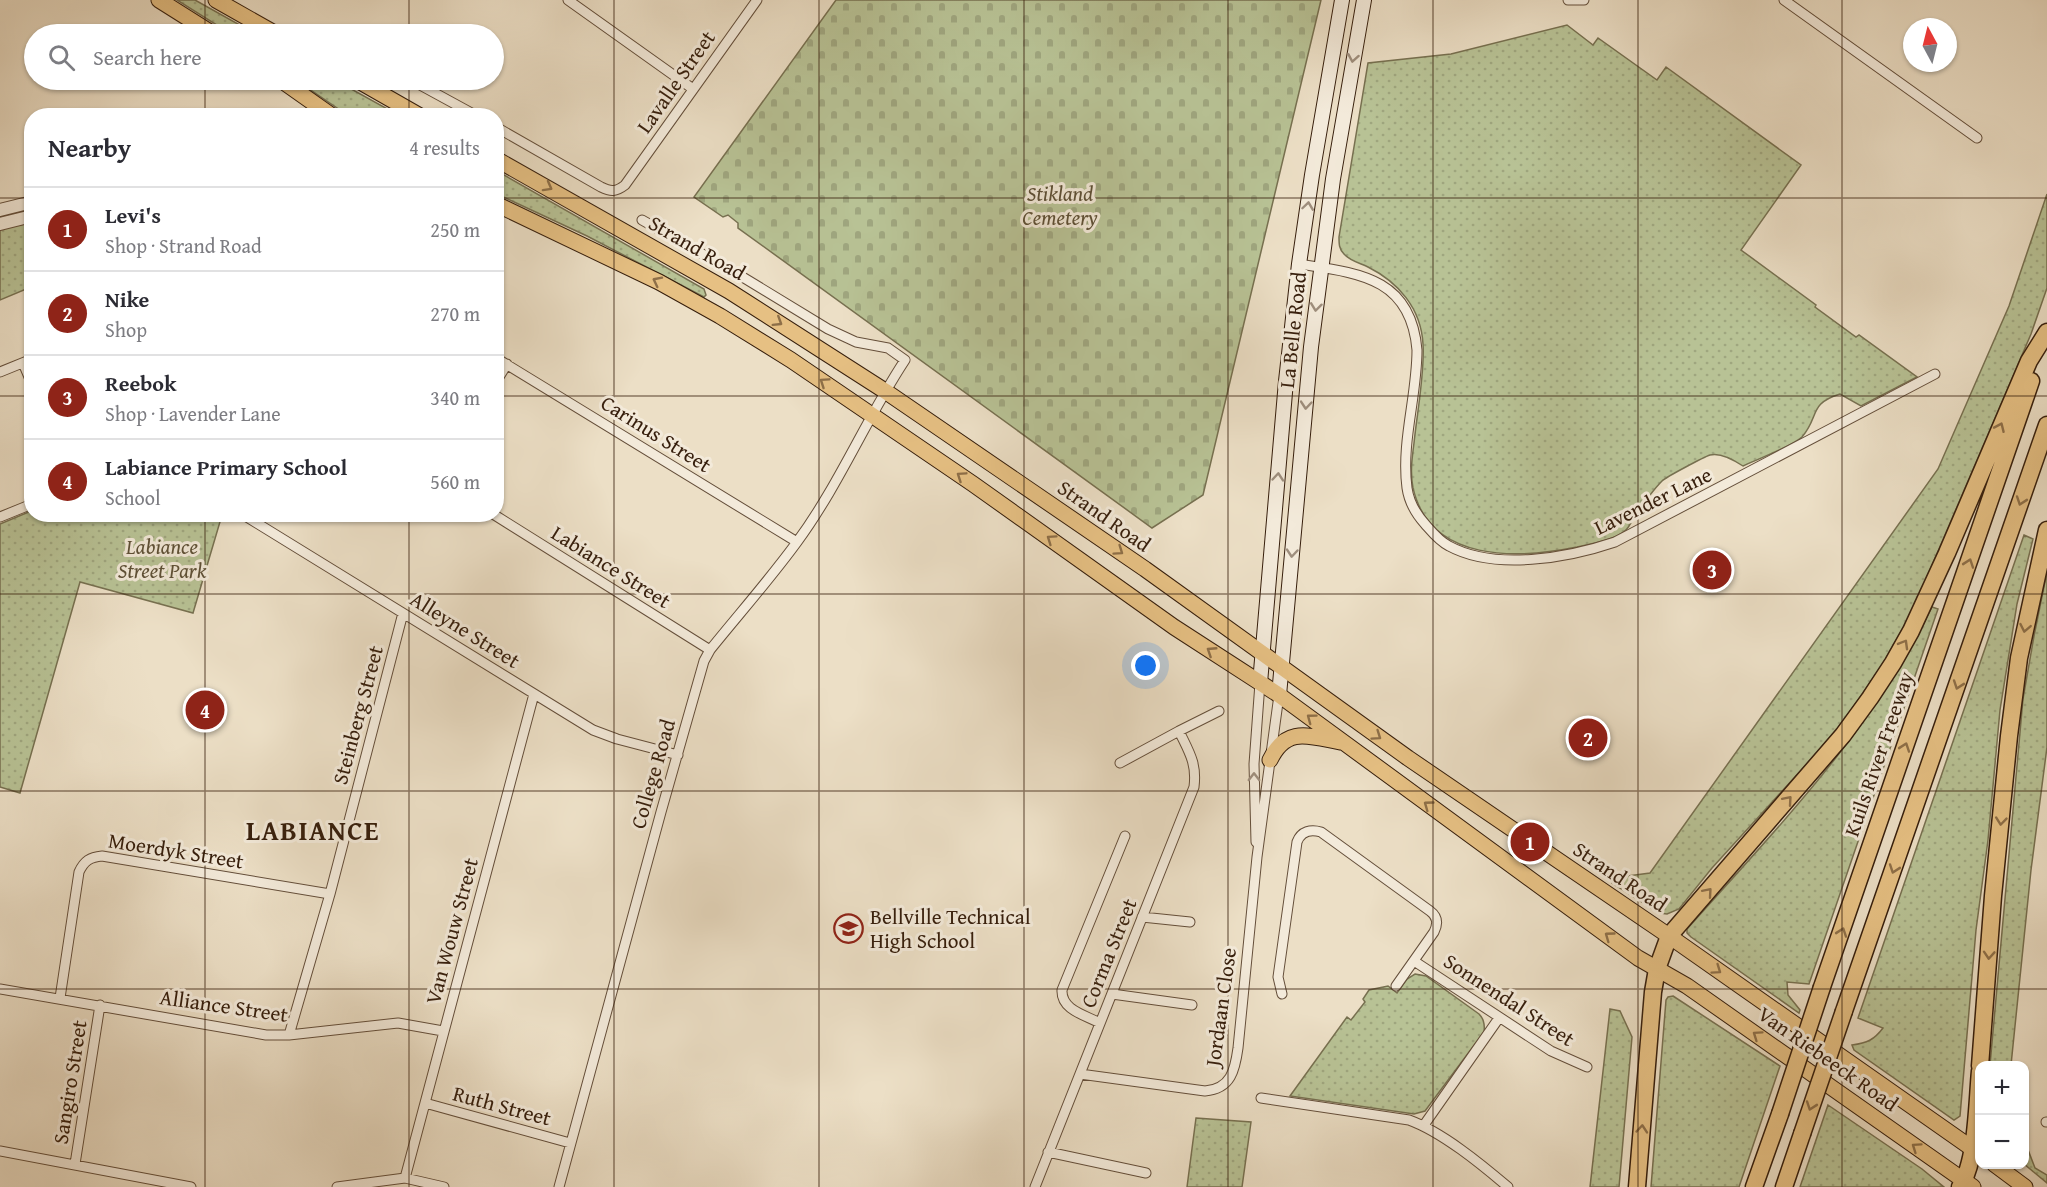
<!DOCTYPE html>
<html lang="en">
<head>
<meta charset="utf-8">
<style>
	:root { --surface:#fff; --page:#f7f7f7; --text:#2b2b33; --muted:#7c7c81; --line:#e1e1e2; --accent:#8f2418 }
	body { margin:0; font-family:"Gentium Book Plus",serif; background:var(--page); color:var(--text) }
	.controls { position:absolute; right:18px; bottom:18px; display:grid; overflow:hidden; border-radius:12px; box-shadow:0 2px 4px #0004 }
	.controls button { width:54px; height:54px; display:grid; place-items:center; padding:0; border:0; border-bottom:2px solid var(--line); background:var(--surface); color:var(--text); font:30px sans-serif }
	.compass { position:absolute; left:1903px; top:18px; width:54px; height:54px; border-radius:50%; background:var(--surface); box-shadow:0 2px 4px #0004; rotate:353deg }
	.you { position:absolute; left:1146px; top:666px; width:21px; height:21px; margin:-15px; border:4px solid #fff; border-radius:50%; background:#1a73e8; box-shadow:0 0 0 9px #1a73e833 }
	.badge { display:grid; place-items:center; width:39px; height:39px; border-radius:50%; background:var(--accent); color:#fff; font-size:20px; font-weight:700 }
	.pin { position:absolute; translate:-50% -50%; border:3px solid #fff; box-shadow:0 2px 6px #0006 }
	.list { margin:0; padding:0; list-style:none }
	h2 { display:flex; justify-content:space-between; align-items:center; height:78px; margin:0; padding:0 24px; font-size:26px }
	h2 small { font-size:20px; font-weight:400; color:var(--muted) }
	.list li { display:grid; grid-template-columns:39px 1fr auto; gap:18px; align-items:center; box-sizing:border-box; height:84px; padding:0 24px; border-top:2px solid var(--line) }
	.list b { display:block; font-size:22px; white-space:nowrap }
	.list p { margin:0; font-size:20px; white-space:nowrap; color:var(--muted) }
	.list em { font-size:20px; font-style:normal; color:var(--muted) }
	.icon { flex:none; width:33px; height:33px; fill:none; stroke:currentColor; stroke-width:2; stroke-linecap:round; stroke-linejoin:round }
	.map { position:relative; flex:none; width:2047px; height:1187px; overflow:hidden }
	.search { position:absolute; background:var(--surface); box-shadow:0 2px 4px #0004; left:24px; top:24px; width:480px; height:66px; display:flex; align-items:center; gap:15px; box-sizing:border-box; padding:0 21px; border-radius:33px; color:var(--muted); font-size:22px }
	.panel { position:absolute; background:var(--surface); box-shadow:0 2px 4px #0004; left:24px; top:108px; width:480px; height:414px; border-radius:24px }
	.map>svg:first-child { display:block }
</style>
</head>
<body>
<div class="map">
<svg width="2047" height="1187" viewBox="0 0 2047 1187">
	<defs>
		<pattern id="grass-dots" width="8" height="8" patternUnits="userSpaceOnUse" patternTransform="scale(1.5)"><rect width="8" height="8" fill="#b8c295"/><path d="M2 2h.1M6 6h.1" fill="none" stroke="#9fa67f" stroke-width="1.8" stroke-linecap="round"/></pattern>
		<pattern id="cemetery-stones" width="16" height="16" patternUnits="userSpaceOnUse" patternTransform="scale(1.5)"><rect width="16" height="16" fill="#b8c295"/><path d="M2 7V4a2 2 0 0 1 4 0v3zM10 15v-3a2 2 0 0 1 4 0v3z" fill="#9fa67f"/></pattern>
	</defs>
	<rect width="100%" height="100%" fill="#ecdfc6"/>
	<filter id="stains"><feTurbulence type="fractalNoise" baseFrequency=".00333" numOctaves="4"/><feColorMatrix values="0 0 0 0 .2 0 0 0 0 .09 0 0 0 0 .02 0 0 0 .5 -.17"/></filter>
	<radialGradient id="worn" r=".72"><stop offset=".6" stop-color="#630" stop-opacity="0"/><stop offset="1" stop-color="#630" stop-opacity=".3"/></radialGradient>
	<path fill="url(#grass-dots)" stroke="#777050" stroke-width="1.5" d="M177,0H195L256,34H231Z
		M1567,25L1593,45L1598,38L1657,80L1666,67L1801,165L1741,250L1816,305L1815,307L1856,337L1859,335L1917,377L1861,406L1840,394C1808,404 1820,416 1802,437C1794,445 1756,460 1743,466C1734,460 1721,452 1710,455C1704,457 1666,477 1662,481C1655,488 1642,505 1637,513C1629,524 1630,530 1617,536C1605,542 1590,544 1577,547C1518,559 1430,563 1413,488C1410,473 1412,458 1414,443C1417,413 1425,372 1423,344C1421,308 1398,282 1368,267C1360,263 1350,261 1344,254C1339,249 1339,244 1339,237L1368,63L1451,54Z
		M296,80H335L393,112L392,115L353,114L343,112Z
		M497,171L704,289L706,295L704,297L587,236L497,194Z
		M2047,194V288L2031,334L1912,612L1881,667L1835,733L1712,868L1679,909L1667,914L1659,913L1612,883L1617,875L1620,877L1650,873L1938,469L2009,306Z
		M31,220V287L0,300V228Z
		M31,511L32,514L222,515L193,613L80,582L20,793L0,787V524Z
		M2024,535L2033,539L2017,604L2000,710L1988,840L1976,930L1960,1116L1954,1120L1854,1050L1852,1045C1867,1043 1874,1040 1883,1028L1858,1018Z
		M2047,572V747L2031,870L2011,1065H1990L2023,699L2034,636Z
		M1932,607L1938,609L1809,984L1787,982L1788,995L1800,1010L1799,1013L1691,937L1687,933V929C1777,828 1873,730 1932,607Z
		M1415,974L1426,976L1479,1014C1484,1019 1485,1025 1484,1032L1425,1111L1414,1114L1290,1096L1347,1017L1351,1020L1365,1002L1363,999L1369,990L1388,986L1397,993L1407,979Z
		M1673,996L1780,1066L1739,1187H1651L1666,1000L1668,997Z
		M1610,1009L1620,1011L1632,1037L1619,1187H1590Z
		M1828,1105L1922,1169L1944,1187H1800Z
		M1196,1118L1251,1122L1242,1187H1187Z
		M2025,1142L2035,1168L2047,1175V1183L2024,1164Z"/>
	<path fill="url(#cemetery-stones)" stroke="#777050" stroke-width="1.5" d="M836,0H1321L1203,495L1152,528L738,228V223L728,215L723,217L694,197Z"/>
	<g fill="none" stroke-linecap="round" stroke-linejoin="round">
		<defs>
			<path id="minor" d="M568,0L693,89
				M1568,0H1584
				M1784,0L1977,138
				M411,80L477,116
				M496,127L601,187C611,192 616,192 625,185L757,0
				M1299,264C1358,273 1411,277 1417,350C1417,396 1401,442 1407,488C1409,502 1416,514 1425,524C1432,532 1439,541 1449,546C1495,571 1568,558 1615,542L1935,374
				M496,358L797,542
				M23,363L32,384
				M0,372L32,359
				M496,382L507,364
				M242,514L593,730L617,739L678,755
				M493,514L710,650
				M0,517L32,504
				M1179,731L1219,711
				M1256,842L1254,764L1260,683
				M1142,917L1190,922
				M1414,961L1551,1051L1587,1067
				M0,989L266,1035H289L398,1023L443,1031
				M1112,994L1192,1005
				M1282,994L1278,977L1297,842C1301,831 1311,829 1321,832L1430,911C1438,917 1438,924 1434,932L1396,986
				M60,998L79,872C84,861 90,857 102,856L330,894
				M1100,1023C1085,1015 1061,1010 1062,990L1125,836
				M289,1035L330,894L403,613
				M1080,1074L1205,1091C1231,1089 1235,1070 1238,1048L1257,857L1279,695
				M1261,1098L1409,1120C1442,1132 1481,1164 1508,1187
				M425,1103L570,1143
				M2046,1122H2047
				M1424,1125L1499,1018
				M0,1151L191,1187
				M1048,1152L1146,1173
				M75,1164L100,1005
				M405,1178L534,694
				M337,1187L405,1178L444,1187
				M559,1187L661,812L704,661L710,650C739,614 770,579 797,542C839,485 866,419 905,360L888,348L856,342L828,329L736,273L642,220
				M1035,1187L1194,787C1197,763 1189,752 1179,731L1120,763"/>
			<path id="tertiary" d="M0,210L32,202
				M0,224L32,216"/>
			<path id="secondary" d="M1260,683L1286,381L1299,264L1312,175L1342,0
				M1279,695L1311,347L1333,179L1364,0"/>
			<path id="primary" d="M159,0L213,34
				M216,0L276,34
				M281,80L332,116
				M357,80L420,116
				M496,159L729,291L885,391L1145,569L1408,758L1669,936L1980,1154
				M496,204L659,282L720,316L791,360L973,484L1174,627L1279,695L1638,958L1687,986L1973,1187
				M1270,760C1286,726 1309,736 1340,742
				M1994,1164L2025,1187"/>
			<path id="motorway" d="M1822,987L2031,381
				M1844,1011L2047,425
				M1980,1066L1993,896L2009,736L2019,658L2047,530
				M1637,1187L1653,992L1657,969L1669,936L1843,735L1870,698L1893,663L1911,631L1947,553L2029,361L2047,332
				M1754,1187L1780,1114
				M1784,1187L1802,1134
				M1960,1187C1977,1161 1977,1102 1980,1071"/>
		</defs>
		<use href="#minor" stroke="#644e3a" stroke-width="11"/>
		<use href="#tertiary" stroke="#644e3a" stroke-width="14"/>
		<use href="#secondary" stroke="#361e0c" stroke-width="16"/>
		<use href="#primary" stroke="#361e0c" stroke-width="17"/>
		<use href="#motorway" stroke="#361e0c" stroke-width="19"/>
		<use href="#minor" stroke="#f3eada" stroke-width="9"/>
		<use href="#tertiary" stroke="#f3eada" stroke-width="12"/>
		<use href="#secondary" stroke="#f3eada" stroke-width="14"/>
		<use href="#primary" stroke="#e6c083" stroke-width="15"/>
		<use href="#motorway" stroke="#e6c083" stroke-width="16"/>
		<defs>
			<path id="motorway-bridge" d="M1780,1114L1822,987
				M1802,1134L1844,1011"/>
		</defs>
		<use href="#motorway-bridge" stroke="#361e0c" stroke-width="19" stroke-linecap="butt"/>
		<use href="#motorway-bridge" stroke="#e6c083" stroke-width="16"/>
	</g>
	<defs><path id="oneway-chevron" d="M-2-3.5L2.5 0L-2 3.5" fill="none" stroke-width="1.6" stroke-linecap="round" stroke-linejoin="round" transform="scale(1.5)"/></defs>
	<g stroke="#9e8e7d">
		<use href="#oneway-chevron" transform="translate(1353 58) rotate(100)"/>
		<use href="#oneway-chevron" transform="translate(1308 206) rotate(-82)"/>
		<use href="#oneway-chevron" transform="translate(1316 307) rotate(97)"/>
		<use href="#oneway-chevron" transform="translate(1306 405) rotate(95)"/>
		<use href="#oneway-chevron" transform="translate(1278 477) rotate(-85)"/>
		<use href="#oneway-chevron" transform="translate(1292 553) rotate(95)"/>
		<use href="#oneway-chevron" transform="translate(1254 777) rotate(-90)"/>
	</g>
	<g stroke="#8e6f48">
		<use href="#oneway-chevron" transform="translate(548 187) rotate(29)"/>
		<use href="#oneway-chevron" transform="translate(657 281) rotate(-153)"/>
		<use href="#oneway-chevron" transform="translate(778 322) rotate(32)"/>
		<use href="#oneway-chevron" transform="translate(824 382) rotate(-146)"/>
		<use href="#oneway-chevron" transform="translate(2000 427) rotate(-66)"/>
		<use href="#oneway-chevron" transform="translate(961 476) rotate(-146)"/>
		<use href="#oneway-chevron" transform="translate(2021 501) rotate(109)"/>
		<use href="#oneway-chevron" transform="translate(1051 539) rotate(-145)"/>
		<use href="#oneway-chevron" transform="translate(1119 551) rotate(35)"/>
		<use href="#oneway-chevron" transform="translate(1969 563) rotate(-71)"/>
		<use href="#oneway-chevron" transform="translate(2025 628) rotate(101)"/>
		<use href="#oneway-chevron" transform="translate(1904 644) rotate(-60)"/>
		<use href="#oneway-chevron" transform="translate(1211 651) rotate(-147)"/>
		<use href="#oneway-chevron" transform="translate(1958 685) rotate(109)"/>
		<use href="#oneway-chevron" transform="translate(1311 718) rotate(-143)"/>
		<use href="#oneway-chevron" transform="translate(1377 736) rotate(35)"/>
		<use href="#oneway-chevron" transform="translate(1905 747) rotate(-71)"/>
		<use href="#oneway-chevron" transform="translate(1788 800) rotate(-49)"/>
		<use href="#oneway-chevron" transform="translate(1428 805) rotate(-144)"/>
		<use href="#oneway-chevron" transform="translate(2001 821) rotate(96)"/>
		<use href="#oneway-chevron" transform="translate(1894 869) rotate(109)"/>
		<use href="#oneway-chevron" transform="translate(1708 892) rotate(-49)"/>
		<use href="#oneway-chevron" transform="translate(1842 932) rotate(-71)"/>
		<use href="#oneway-chevron" transform="translate(1609 936) rotate(-144)"/>
		<use href="#oneway-chevron" transform="translate(1989 955) rotate(94)"/>
		<use href="#oneway-chevron" transform="translate(1717 970) rotate(35)"/>
		<use href="#oneway-chevron" transform="translate(1757 1035) rotate(-145)"/>
		<use href="#oneway-chevron" transform="translate(1811 1106) rotate(109)"/>
		<use href="#oneway-chevron" transform="translate(1642 1129) rotate(-85)"/>
		<use href="#oneway-chevron" transform="translate(1916 1147) rotate(-145)"/>
	</g>
	<path fill="none" stroke="#361e0c" stroke-width="1.5" stroke-opacity="0.55" d="M205,0V34M409,0V34M614,0V1187M819,0V1187M1024,0V1187M1228,0V1187M1433,0V1187M1638,0V1187M1842,0V1187M205,80V116M409,80V116M0,198H32M496,198H2047M0,396H32M496,396H2047M205,514V1187M409,514V1187M0,594H2047M0,791H2047M0,989H2047"/>
	<defs>
		<symbol id="school-ring" viewBox="-11 -11 22 22"><circle r="9.5" fill="#f3eada" stroke="#8f2418" stroke-width="1.5"/><path d="M0-5L7-2L0 1L-7-2ZM-4 1L0 2.5L4 1V4Q0 6-4 4Z" fill="#8f2418"/></symbol>
	</defs>
	<g fill-rule="evenodd">
		<use href="#school-ring" x="832" y="912" width="33" height="33"/>
	</g>
	<g text-anchor="middle" stroke-width="6" stroke-linejoin="round" paint-order="stroke">
		<g font-size="21" fill="#361e0c" stroke="#f3eada">
			<text transform="translate(676 82) rotate(-55)" y="7">Lavalle Street</text>
			<text transform="translate(697 248) rotate(30)" y="7">Strand Road</text>
			<text transform="translate(1293 330) rotate(-84)" y="7">La Belle Road</text>
			<text transform="translate(656 434) rotate(32)" y="7">Carinus Street</text>
			<text transform="translate(1653 501) rotate(-26)" y="7">Lavender Lane</text>
			<text transform="translate(1104 516) rotate(35)" y="7">Strand Road</text>
			<text transform="translate(611 567) rotate(32)" y="7">Labiance Street</text>
			<text transform="translate(465 630) rotate(32)" y="7">Alleyne Street</text>
			<text transform="translate(358 715) rotate(-75)" y="7">Steinberg Street</text>
			<text transform="translate(1879 754) rotate(-71)" y="7">Kuils River Freeway</text>
			<text transform="translate(653 774) rotate(-74)" y="7">College Road</text>
			<text transform="translate(176 851) rotate(9)" y="7">Moerdyk Street</text>
			<text transform="translate(1620 877) rotate(34)" y="7">Strand Road</text>
			<text transform="translate(452 931) rotate(-75)" y="7">Van Wouw Street</text>
			<text transform="translate(1109 953) rotate(-68)" y="7">Corma Street</text>
			<text transform="translate(1509 1000) rotate(33)" y="7">Sonnendal Street</text>
			<text transform="translate(224 1006) rotate(8)" y="7">Alliance Street</text>
			<text transform="translate(1221 1007) rotate(-82)" y="7">Jordaan Close</text>
			<text transform="translate(1828 1059) rotate(35)" y="7">Van Riebeeck Road</text>
			<text transform="translate(70 1082) rotate(-81)" y="7">Sangiro Street</text>
			<text transform="translate(502 1106) rotate(15)" y="7">Ruth Street</text>
		</g>
		<g font-size="21" font-style="italic" fill="#5d4f35" stroke="#f3eada">
			<text x="1060" y="201">Stikland<tspan x="1060" dy="24">Cemetery</tspan></text>
			<text x="162" y="554">Labiance<tspan x="162" dy="24">Street Park</tspan></text>
		</g>
		<g font-size="21" fill="#361e0c" stroke="#f3eada" text-anchor="start">
			<text x="870" y="924">Bellville Technical<tspan x="870" dy="24">High School</tspan></text>
		</g>
		<g font-size="27" font-weight="bold" letter-spacing="1.5" fill="#361e0c" stroke="#f3eada">
			<text x="313" y="840">LABIANCE</text>
		</g>
	</g>
	<rect width="100%" height="100%" filter="url(#stains)"/>
	<rect width="100%" height="100%" fill="url(#worn)"/>
</svg>
<div class="controls">
<button>+</button>
<button>−</button>
</div>
<svg class="compass" viewBox="-18 -18 36 36"><path d="M0-13l5 13h-10z" fill="#e53935"/><path d="M0 13l5-13h-10z" fill="#7c7c81"/></svg>
<div class="you"></div>
<div class="pin badge" style="left:1530px;top:842px">1</div>
<div class="pin badge" style="left:1588px;top:738px">2</div>
<div class="pin badge" style="left:1712px;top:570px">3</div>
<div class="pin badge" style="left:205px;top:710px">4</div>
<div class="search"><svg class="icon" aria-label="search" viewBox="0 0 24 24"><circle cx="10" cy="10" r="6"/><path d="M15 15l6 6"/></svg>Search here</div>
<section class="panel">
<h2>Nearby<small>4 results</small></h2>
<ul class="list">
<li><span class="badge">1</span><div><b>Levi's</b><p>Shop · Strand Road</p></div><em>250 m</em></li>
<li><span class="badge">2</span><div><b>Nike</b><p>Shop</p></div><em>270 m</em></li>
<li><span class="badge">3</span><div><b>Reebok</b><p>Shop · Lavender Lane</p></div><em>340 m</em></li>
<li><span class="badge">4</span><div><b>Labiance Primary School</b><p>School</p></div><em>560 m</em></li>
</ul>
</section>
</div>
</body>
</html>
